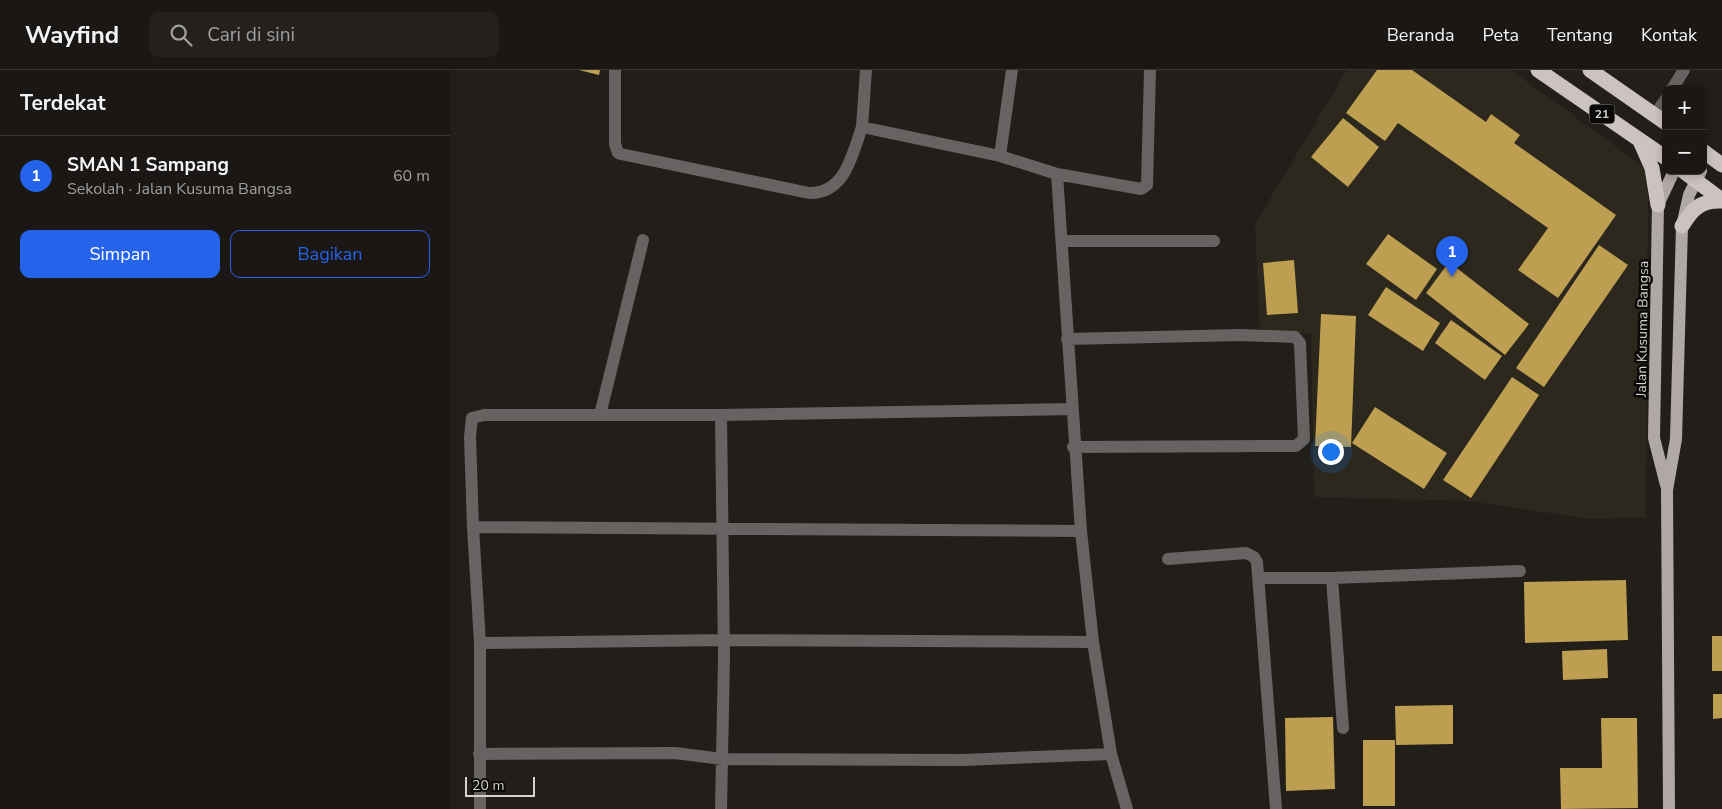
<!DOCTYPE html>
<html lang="id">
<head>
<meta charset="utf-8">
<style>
	:root { --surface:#1a1714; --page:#23201d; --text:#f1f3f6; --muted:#9f9fa0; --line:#383634; --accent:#2563eb }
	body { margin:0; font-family:"Nunito Sans",sans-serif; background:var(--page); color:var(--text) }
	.controls { position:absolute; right:15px; top:15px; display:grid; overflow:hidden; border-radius:10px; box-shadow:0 2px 8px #0003 }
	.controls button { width:45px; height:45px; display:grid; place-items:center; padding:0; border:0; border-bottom:1px solid var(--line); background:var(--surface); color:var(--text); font:25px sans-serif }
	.scale { position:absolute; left:15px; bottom:12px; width:70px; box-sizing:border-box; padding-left:5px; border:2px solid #d5d3cf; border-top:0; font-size:14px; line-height:18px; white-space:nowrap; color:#d5d3cf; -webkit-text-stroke:4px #0a0907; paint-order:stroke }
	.you { position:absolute; left:880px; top:381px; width:18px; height:18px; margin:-12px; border:4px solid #fff; border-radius:50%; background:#1a73e8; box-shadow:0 0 0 8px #1a73e833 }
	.badge { display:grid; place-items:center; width:32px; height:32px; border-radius:50%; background:var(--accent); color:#fff; font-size:16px; font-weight:700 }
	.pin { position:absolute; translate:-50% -41px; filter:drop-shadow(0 1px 2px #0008) }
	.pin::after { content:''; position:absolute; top:26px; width:18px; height:15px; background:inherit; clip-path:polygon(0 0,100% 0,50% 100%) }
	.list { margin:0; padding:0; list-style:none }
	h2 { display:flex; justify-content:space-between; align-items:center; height:65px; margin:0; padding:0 20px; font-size:21px }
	h2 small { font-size:16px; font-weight:400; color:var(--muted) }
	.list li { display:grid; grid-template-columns:32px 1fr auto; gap:15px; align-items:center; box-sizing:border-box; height:80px; padding:0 20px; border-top:1px solid var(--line) }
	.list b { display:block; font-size:19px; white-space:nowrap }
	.list p { margin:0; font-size:16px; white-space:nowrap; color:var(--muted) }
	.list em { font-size:16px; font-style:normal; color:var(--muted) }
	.actions { display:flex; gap:10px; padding:15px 20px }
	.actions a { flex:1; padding:11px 0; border:1px solid var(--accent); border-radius:10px; text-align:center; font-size:18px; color:var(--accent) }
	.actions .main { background:var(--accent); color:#fff }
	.icon { flex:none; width:28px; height:28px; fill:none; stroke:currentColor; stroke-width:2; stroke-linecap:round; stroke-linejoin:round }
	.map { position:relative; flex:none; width:1272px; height:739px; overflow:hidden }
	header { display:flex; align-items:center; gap:30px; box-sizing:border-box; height:70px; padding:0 25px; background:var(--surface); border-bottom:1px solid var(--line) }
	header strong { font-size:24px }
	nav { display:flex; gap:28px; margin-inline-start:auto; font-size:18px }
	.search { width:350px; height:45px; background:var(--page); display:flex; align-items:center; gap:12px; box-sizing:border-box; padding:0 18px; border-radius:10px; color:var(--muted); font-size:19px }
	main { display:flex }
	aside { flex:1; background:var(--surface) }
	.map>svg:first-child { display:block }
</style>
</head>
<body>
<header>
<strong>Wayfind</strong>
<div class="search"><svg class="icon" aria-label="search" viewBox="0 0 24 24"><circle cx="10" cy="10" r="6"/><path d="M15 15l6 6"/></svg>Cari di sini</div>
<nav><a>Beranda</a><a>Peta</a><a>Tentang</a><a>Kontak</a></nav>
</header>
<main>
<aside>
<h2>Terdekat<small></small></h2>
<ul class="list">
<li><span class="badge">1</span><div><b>SMAN 1 Sampang</b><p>Sekolah · Jalan Kusuma Bangsa</p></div><em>60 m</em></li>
</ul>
<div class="actions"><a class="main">Simpan</a><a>Bagikan</a></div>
</aside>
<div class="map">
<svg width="1272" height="739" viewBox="0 0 1272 739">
	<rect width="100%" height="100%" fill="#221f1a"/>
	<path fill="#2c281d" d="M897,0H1061L1198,100L1196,447L1140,449L1018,431L864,427L861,264L810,261L805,154Z"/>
	<path fill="#be9f51" d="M129,0H150L149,5Z
		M927,0H962L1036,52L1041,44L1070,65L1064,73L1166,145L1108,228L1068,200L1098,158L948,53L935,71L896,43Z
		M893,48L929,77L898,117L861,87Z
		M938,164L987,199L966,230L916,194Z
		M1149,175L1178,195L1094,317L1066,298Z
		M844,190L848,243L817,245L813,193Z
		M999,192L1079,254L1055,285L976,223Z
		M936,217L990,253L973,281L918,245Z
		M871,244L906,246L901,377L865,376Z
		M1001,250L1052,286L1035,310L985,273Z
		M1062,307L1089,325L1021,428L993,410Z
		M925,337L997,383L974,419L902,373Z
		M1176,510L1178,570L1075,573L1074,512Z
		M1262,566H1272V601H1262Z
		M1157,579L1158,608L1113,610L1112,581Z
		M1263,624H1272V648L1263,649Z
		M1003,635V674L946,675L945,636Z
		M883,647L885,719L836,721L835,648Z
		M1151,648H1187L1188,738L1111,739L1110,698H1152Z
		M913,670H945V736H913Z"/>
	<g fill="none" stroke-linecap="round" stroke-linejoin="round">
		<path stroke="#676363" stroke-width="12" d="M165,0V74L168,83L171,84L359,123C395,124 402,85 412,57L550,86L607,104L631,461L643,572L661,684L677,739
			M1222,19L1234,0
			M1205,45L1216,29
			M412,57L416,0
			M550,86L562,0
			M607,104L691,119L697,115L700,0
			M612,171H764
			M617,269L790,265L845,267L850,273L854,369L846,376L623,377
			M150,345L193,170
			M271,345L274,587L271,739
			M23,457L631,461
			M718,489L796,483L804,487L807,492L826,739
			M809,508H882L893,658
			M882,508L1070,501
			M30,573L274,570L643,572
			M29,684L225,683L272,689L513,690L661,684
			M30,739V573L23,457L20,367L22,348L34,345H271L622,339"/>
		<path stroke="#b0a7a7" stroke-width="12" d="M1216,415L1204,368L1208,135L1224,101
			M1219,739L1217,420L1226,369L1232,156L1239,125L1251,101"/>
		<path stroke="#cdc2c2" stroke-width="15" d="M1088,0L1216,88
			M1140,0L1216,53
			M1190,71L1202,98L1208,135
			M1253,81L1272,95
			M1233,101L1272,130
			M1232,156C1242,139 1251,130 1272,131"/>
	</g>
	<g text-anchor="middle" stroke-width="5" stroke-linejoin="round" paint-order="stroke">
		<rect fill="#0a0907" stroke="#989693" stroke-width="1" x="1139.5" y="34.5" width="25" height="19" rx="4"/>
		<g font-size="12" font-weight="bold" fill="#d5d3cf">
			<text x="1152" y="48">21</text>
		</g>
		<g font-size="14" fill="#d5d3cf" stroke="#0a0907">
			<text transform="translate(1192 259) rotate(-89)" y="5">Jalan Kusuma Bangsa</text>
		</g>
	</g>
</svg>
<div class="controls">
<button>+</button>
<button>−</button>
</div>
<div class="scale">20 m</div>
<div class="you"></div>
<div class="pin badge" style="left:1002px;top:207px">1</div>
</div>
</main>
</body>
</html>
